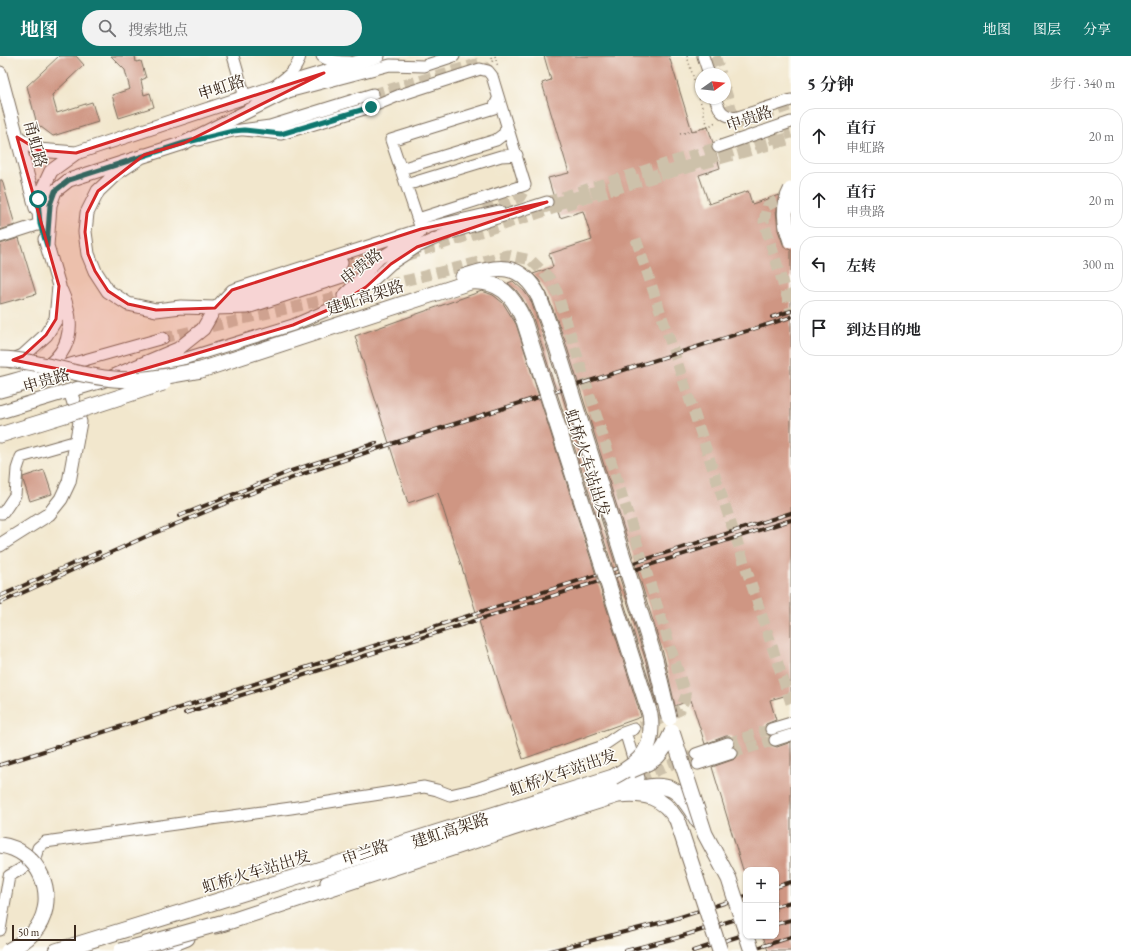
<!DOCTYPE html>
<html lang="zh">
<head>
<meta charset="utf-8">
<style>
	:root { --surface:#fff; --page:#f2f2f2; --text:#202124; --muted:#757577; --line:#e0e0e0; --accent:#0f766e }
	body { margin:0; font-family:"EB Garamond","Noto Serif SC",serif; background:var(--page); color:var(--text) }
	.controls { position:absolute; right:12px; bottom:12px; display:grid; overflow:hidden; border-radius:8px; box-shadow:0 1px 3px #0004 }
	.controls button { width:36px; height:36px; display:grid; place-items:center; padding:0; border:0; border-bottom:1px solid var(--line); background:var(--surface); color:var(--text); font:20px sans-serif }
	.compass { position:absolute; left:695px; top:12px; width:36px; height:36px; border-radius:50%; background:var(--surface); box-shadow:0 1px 3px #0004; rotate:75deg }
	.scale { position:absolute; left:12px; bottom:10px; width:64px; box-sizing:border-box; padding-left:4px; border:2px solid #3b2a1e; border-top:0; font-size:11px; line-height:14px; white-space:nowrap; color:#3b2a1e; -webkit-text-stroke:3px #fdfcf7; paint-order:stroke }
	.stop { position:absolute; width:12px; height:12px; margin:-9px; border:3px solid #0f766e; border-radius:50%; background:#fff }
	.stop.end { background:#0f766e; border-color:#fff; box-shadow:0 1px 4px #0008 }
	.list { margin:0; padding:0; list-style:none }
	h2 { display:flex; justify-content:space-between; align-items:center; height:52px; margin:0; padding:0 16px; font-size:17px }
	h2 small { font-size:13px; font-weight:400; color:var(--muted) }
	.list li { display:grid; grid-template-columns:26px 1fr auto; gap:12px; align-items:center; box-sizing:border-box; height:56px; margin:0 8px 8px; padding:0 8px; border:1px solid var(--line); border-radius:16px }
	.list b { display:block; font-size:15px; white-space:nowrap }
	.list p { margin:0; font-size:13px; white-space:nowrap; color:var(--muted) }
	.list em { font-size:13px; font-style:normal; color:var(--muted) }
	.icon { flex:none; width:22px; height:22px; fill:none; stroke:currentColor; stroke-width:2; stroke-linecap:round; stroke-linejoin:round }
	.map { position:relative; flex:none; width:791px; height:895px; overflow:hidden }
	header { display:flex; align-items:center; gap:24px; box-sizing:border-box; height:56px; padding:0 20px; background:var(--accent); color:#fff }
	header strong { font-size:19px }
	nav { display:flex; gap:22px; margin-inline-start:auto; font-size:14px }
	.search { width:280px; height:36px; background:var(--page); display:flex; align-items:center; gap:10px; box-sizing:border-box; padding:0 14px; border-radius:22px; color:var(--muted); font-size:15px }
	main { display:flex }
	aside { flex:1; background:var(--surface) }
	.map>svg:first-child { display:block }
</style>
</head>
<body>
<header>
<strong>地图</strong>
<div class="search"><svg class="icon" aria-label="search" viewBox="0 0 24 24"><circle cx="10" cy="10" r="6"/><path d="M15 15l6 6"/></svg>搜索地点</div>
<nav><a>地图</a><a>图层</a><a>分享</a></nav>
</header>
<main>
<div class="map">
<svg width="791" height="895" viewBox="0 0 791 895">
	<rect width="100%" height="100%" fill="#fdfcf7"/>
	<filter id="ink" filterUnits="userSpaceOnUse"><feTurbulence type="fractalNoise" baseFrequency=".025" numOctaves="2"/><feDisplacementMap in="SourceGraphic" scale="8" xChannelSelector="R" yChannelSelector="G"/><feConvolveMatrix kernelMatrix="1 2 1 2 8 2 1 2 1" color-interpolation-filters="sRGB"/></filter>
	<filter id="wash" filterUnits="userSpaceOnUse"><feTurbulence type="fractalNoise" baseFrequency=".012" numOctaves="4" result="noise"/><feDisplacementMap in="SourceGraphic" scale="16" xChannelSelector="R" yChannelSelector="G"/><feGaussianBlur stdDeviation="0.9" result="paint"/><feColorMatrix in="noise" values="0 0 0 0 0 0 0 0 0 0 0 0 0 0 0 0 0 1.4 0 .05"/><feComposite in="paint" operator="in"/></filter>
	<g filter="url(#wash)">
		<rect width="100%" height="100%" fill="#f2e7cd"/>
		<g id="blocks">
			<path fill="#cf9683" d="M59,0H76L84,9L52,39L57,57L92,46L98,66L53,80L37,68L27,30Z
				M111,0H135L136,6L141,5L146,22L141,24L144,39L150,37L154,51L119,62L112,39L130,33L125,14Z
				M544,0H669L692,75L708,71L713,87L711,93L716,98L720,112L699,119L709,148L748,135L752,148L779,139L776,153L778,174L783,188L785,192L791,194V638L770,644L776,664L766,668L764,672L766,678L770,680L768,686L771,689L777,691L791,686V895H768L763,880H776V814H743L712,711L735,703L739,699L738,694L734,690V684L730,680H726L705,688L691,644L675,650L664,600L565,285L547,238L539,224L533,218L553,211L549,198L592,184L583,155L560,162L548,122L569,117L542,27L551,24Z
				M0,124H2L15,169L0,174Z
				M19,182L36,238L0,248V188Z
				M513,225L524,235L531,245L547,291L646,605L657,650L533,262L522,242L516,234L508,227Z
				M482,235L493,239L503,247L516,268L641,660V661L523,703L438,437L408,447L355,280Z
				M44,414L52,438L30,445L23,424V421Z"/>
		</g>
	</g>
	<g filter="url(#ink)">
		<use href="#blocks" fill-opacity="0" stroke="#7b6c5b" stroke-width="1"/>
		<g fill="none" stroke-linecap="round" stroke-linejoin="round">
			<path stroke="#cdc1aa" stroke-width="11" stroke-dasharray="11 5.5" stroke-linecap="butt" d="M715,0L721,18
				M725,32L736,68L789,50
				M373,38L480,7L487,13L489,19
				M791,137L767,150L764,166L791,254
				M547,146L718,91
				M484,155L520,141L524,134L520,122
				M636,183L791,647
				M345,219L791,77
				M163,282L412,223L507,199L531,204L549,222L557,236L686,640L680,654L656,665L634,673
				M728,687L771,673
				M732,697L775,684
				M639,722L696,698"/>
			<path stroke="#cdc1aa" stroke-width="13" stroke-dasharray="13 6" stroke-linecap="butt" d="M536,153L791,82
				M341,207L395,192"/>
			<defs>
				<path id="minor" d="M233,0L245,41
					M322,0C329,6 341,6 350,6
					M703,0L709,18
					M276,29C287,21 297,14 300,0
					M288,36L390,9L424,10L454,0
					M715,42C720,55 721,59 735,62L791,44
					M244,74L281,78L371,51L400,39L480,13L488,15L492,20L495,30L525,129L418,163
					M198,84L233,75L270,70L373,38
					M718,91L791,66
					M401,113L496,84L504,78L507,70
					M406,129L501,100L517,99
					M0,181L40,168
					M343,240L380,202L420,177L421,173L391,84L494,52L498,43
					M217,250L232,234L421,173L499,155
					M56,312L163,282
					M132,317L167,308L293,269L330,253L366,231L391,208L417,191L441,180L547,146
					M0,336L40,325L68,314
					M0,457H3L15,439L17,413L21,401L77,385
					M771,673L791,667
					M775,684L791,679
					M696,698L728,687
					M698,708L732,697
					M326,826L441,787L639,722L627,682
					M0,874L9,820L23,812L35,802L38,792L45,786L291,752L424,731L437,734L450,739L476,733L601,691L620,678L634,673"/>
				<path id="major" d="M0,17L36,152
					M17,81L38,94L76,97
					M144,99L117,117L98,135L87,157L85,176L88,198L95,215L108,235L128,248L156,254L181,251L215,252L247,251L345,219
					M40,168L38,143L51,115L76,97L272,32L378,0
					M47,190L50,149L55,135L69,124L184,87L296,31
					M221,250L246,238L341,207
					M10,305L23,300L46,279L56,263L59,230L45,183
					M0,328C12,324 27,322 38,316C72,298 76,268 61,235
					M0,356L102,325L178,293L203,273L215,252
					M0,489L49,458L61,443L69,426L80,366L70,335"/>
				<path id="highway" d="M463,221C497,210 520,204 539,241
					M201,314L470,226C500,224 513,239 524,265
					M0,379L68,358
					M631,735C669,724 679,731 698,765
					M216,870L513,772L618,739C645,736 662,740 677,764
					M56,895L286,824L613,721
					M154,895L187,882"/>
			</defs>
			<use href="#minor" stroke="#7b6c5b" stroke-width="13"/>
			<use href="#major" stroke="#7b6c5b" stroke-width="15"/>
			<use href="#highway" stroke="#7b6c5b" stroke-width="17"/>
			<path stroke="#7b6c5b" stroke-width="1.5" stroke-dasharray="1 3" stroke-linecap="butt" d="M495,0L498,11
				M687,0L708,71
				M491,1L493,7
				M680,78L708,71L717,65"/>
			<use href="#minor" stroke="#fff" stroke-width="11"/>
			<use href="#major" stroke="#fff" stroke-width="13"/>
			<use href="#highway" stroke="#fff" stroke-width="15"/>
			<defs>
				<path id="rail" d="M772,261L791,255
					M179,460L291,415L376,387
					M0,540L99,496
					M0,547L145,481L236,443L300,419L391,388L791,261
					M185,657L791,464
					M0,709L791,457
					M776,831L791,826
					M776,850L791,846
					M776,868L791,864
					M550,895L671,864L746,840
					M625,895L676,882L746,860
					M693,895L746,878
					M748,895L791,881"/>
			</defs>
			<use href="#rail" stroke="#3b2a1e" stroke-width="4"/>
			<use href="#rail" stroke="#fdfcf7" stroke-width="2.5" stroke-dasharray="8" stroke-linecap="butt"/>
			<defs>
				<path id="highway-bridge" d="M791,134C782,151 785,168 791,185
					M539,241L556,288L655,603L669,662
					M524,265L650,658C655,692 642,706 613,721
					M0,303C40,304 75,320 114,323C143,326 172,319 201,314
					M68,358L163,327
					M672,676L705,778L729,823L746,876
					M632,714C658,704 661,700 672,676
					M677,764L720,895
					M0,789C39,794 59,839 37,872C30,882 19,889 8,895
					M747,880L752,895
					M121,895L228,865"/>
			</defs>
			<use href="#highway-bridge" stroke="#7b6c5b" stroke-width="17" stroke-linecap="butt"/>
			<use href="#highway-bridge" stroke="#fff" stroke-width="15"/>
		</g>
	</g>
	<g fill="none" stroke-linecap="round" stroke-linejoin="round" filter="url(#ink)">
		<path stroke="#0f766e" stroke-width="5" d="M38,143L40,168L47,190L50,149L55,135L69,124L184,87L233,75L244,74L281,78L371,51"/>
	</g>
	<path fill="#d62828" fill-opacity="0.2" stroke="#d62828" stroke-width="3" stroke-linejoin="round" d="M324,17L184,87L144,99L98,135L87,157L85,176L88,198L95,215L108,235L128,248L156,254L215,252L232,234L421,173L547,146L417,191L391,208L366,231L330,253L293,269L110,323L13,304L23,300L46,279L56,263L59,230L17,81L38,94L76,97Z"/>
	<g text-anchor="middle" stroke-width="3" stroke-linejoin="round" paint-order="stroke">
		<g font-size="16" fill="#3b2a1e" stroke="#fdfcf7">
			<text transform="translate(221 31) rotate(-18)" y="6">申虹路</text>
			<text transform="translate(749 62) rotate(-19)" y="6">申贵路</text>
			<text transform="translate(36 88) rotate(75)" y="6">甬虹路</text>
			<text transform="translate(361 210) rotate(-38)" y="6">申贵路</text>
			<text transform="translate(365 241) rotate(-18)" y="6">建虹高架路</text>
			<text transform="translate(46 324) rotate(-17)" y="6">申贵路</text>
			<text transform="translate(588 407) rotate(72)" y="6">虹桥火车站出发</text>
			<text transform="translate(563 716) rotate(-19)" y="6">虹桥火车站出发</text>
			<text transform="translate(450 774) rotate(-18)" y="6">建虹高架路</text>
			<text transform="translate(365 796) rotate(-19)" y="6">申兰路</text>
			<text transform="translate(256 815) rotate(-17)" y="6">虹桥火车站出发</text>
		</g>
	</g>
</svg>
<div class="controls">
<button>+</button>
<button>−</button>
</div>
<svg class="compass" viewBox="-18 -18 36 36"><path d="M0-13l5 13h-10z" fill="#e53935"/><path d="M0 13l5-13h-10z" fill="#757577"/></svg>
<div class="scale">50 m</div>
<div class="stop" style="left:38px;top:143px"></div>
<div class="stop end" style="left:371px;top:51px"></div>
</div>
<aside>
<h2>5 分钟<small>步行 · 340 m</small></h2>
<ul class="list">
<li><svg class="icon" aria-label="ahead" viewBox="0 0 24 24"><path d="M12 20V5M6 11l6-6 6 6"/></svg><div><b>直行</b><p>申虹路</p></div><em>20 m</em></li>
<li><svg class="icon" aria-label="ahead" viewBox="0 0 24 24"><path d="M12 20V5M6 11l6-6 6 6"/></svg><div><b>直行</b><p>申贵路</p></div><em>20 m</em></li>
<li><svg class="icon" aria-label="left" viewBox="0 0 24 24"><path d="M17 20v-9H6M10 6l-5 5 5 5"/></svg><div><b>左转</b></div><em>300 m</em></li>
<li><svg class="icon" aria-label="arrive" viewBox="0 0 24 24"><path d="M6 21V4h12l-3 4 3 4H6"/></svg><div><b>到达目的地</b></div></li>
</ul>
</aside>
</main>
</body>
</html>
